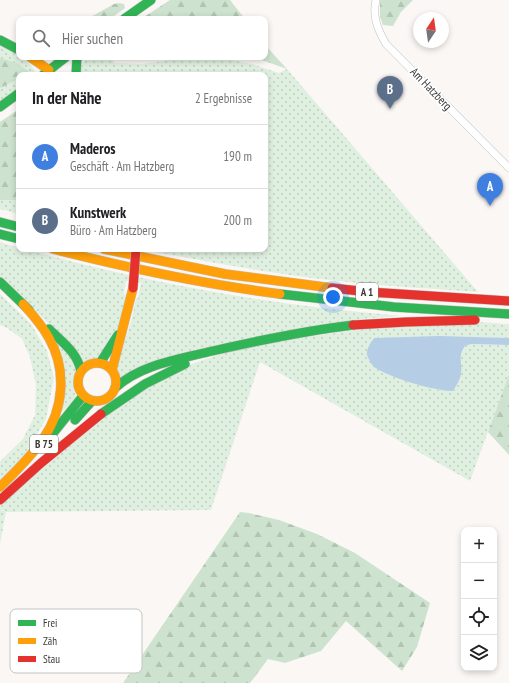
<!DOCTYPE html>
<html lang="de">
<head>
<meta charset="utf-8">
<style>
	:root { --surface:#fff; --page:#f6f6f6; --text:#202124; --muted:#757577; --line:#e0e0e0; --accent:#1a73e8 }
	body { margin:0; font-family:"PT Sans Narrow",sans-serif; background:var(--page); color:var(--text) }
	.controls { position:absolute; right:12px; bottom:12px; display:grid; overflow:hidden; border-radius:8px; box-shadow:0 2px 6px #0003 }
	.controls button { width:36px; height:36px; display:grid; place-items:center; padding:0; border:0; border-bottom:1px solid var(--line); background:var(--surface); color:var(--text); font:20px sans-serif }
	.compass { position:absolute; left:413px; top:12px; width:36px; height:36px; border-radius:50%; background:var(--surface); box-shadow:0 2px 6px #0003; rotate:13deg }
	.you { position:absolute; left:333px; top:297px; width:14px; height:14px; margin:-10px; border:3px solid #fff; border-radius:50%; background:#1a73e8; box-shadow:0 0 0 6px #1a73e833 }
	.badge { display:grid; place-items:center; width:26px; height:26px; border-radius:50%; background:var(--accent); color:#fff; font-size:13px; font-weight:700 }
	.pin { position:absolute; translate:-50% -33px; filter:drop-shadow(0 1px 2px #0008) }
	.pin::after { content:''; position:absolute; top:21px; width:14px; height:12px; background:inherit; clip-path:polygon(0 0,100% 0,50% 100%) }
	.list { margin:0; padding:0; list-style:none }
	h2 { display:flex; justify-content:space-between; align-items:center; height:52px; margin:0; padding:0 16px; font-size:17px }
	h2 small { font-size:13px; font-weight:400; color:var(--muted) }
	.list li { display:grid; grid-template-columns:26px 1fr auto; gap:12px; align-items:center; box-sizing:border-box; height:64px; padding:0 16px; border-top:1px solid var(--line) }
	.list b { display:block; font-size:15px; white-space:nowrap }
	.list p { margin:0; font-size:13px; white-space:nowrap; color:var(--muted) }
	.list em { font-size:13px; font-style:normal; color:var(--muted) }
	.icon { flex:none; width:22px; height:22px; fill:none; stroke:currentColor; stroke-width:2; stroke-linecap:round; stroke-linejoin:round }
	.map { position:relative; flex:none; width:509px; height:683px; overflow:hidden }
	.search { position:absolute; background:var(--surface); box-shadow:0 2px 6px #0003; left:16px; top:16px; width:252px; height:44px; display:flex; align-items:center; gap:10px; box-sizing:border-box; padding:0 14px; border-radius:8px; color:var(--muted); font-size:15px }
	.panel { position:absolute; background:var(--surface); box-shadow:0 2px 6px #0003; left:16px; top:72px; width:252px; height:180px; border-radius:8px }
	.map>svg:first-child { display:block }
</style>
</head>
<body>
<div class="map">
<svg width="509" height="683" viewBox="0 0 509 683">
	<defs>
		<pattern id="grass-dots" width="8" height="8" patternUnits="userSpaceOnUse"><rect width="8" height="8" fill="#e0f0e0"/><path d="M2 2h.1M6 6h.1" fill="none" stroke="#c1cfc1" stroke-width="1.8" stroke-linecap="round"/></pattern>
		<pattern id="forest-firs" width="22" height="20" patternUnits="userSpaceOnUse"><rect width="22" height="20" fill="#cee3cf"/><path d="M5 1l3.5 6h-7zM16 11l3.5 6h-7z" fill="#b2c4b2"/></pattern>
	</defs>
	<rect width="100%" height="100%" fill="#faf7f5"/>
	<path fill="url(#grass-dots)" d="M0,46C10,51 32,61 35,72L33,75H23L27,71L0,58Z
		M87,57H110L115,63L142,64L192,57H216L252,64L279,73L287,69L478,292C423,288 367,285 312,278C256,271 200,260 144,250L265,249V75H78L83,63Z
		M19,79V91L0,105V88Z
		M0,200H19V214L0,209Z
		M0,242L19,248V249H24C148,283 274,306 402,316L360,319L120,377L118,375L116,366L131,322L136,299L138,298L141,283L126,281L124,294L128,296L119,326L101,358L84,363L72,346L0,277Z
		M0,294L31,324L47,351L54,378L46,419L21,461L0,480V461L23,439L35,415L36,385L30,357L22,339L7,328L0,325Z
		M463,321L509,324V338L465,337L374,338L369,346L367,354L382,372L434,389L453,391L461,374L460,358L465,346L471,344L509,345V374L470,481L260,362L211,510L6,512L0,544V506L83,433L165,376L194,363L224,353L264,343L385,326Z
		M54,341L74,359L76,370L73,378L76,399L58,415Z"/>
	<path fill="url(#forest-firs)" d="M170,0H230L245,19H141Z
		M380,0H413L401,12L393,26L383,25L380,17Z
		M120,3L124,4L125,8L110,19H87L114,4Z
		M265,45L287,69L253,57H265Z
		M0,58L17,63L28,71L23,75H19V79L17,80L0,88Z
		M19,109V200H0V122Z
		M509,374V455L488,432Z
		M240,512L249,513L279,520L317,534L355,553L430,603L417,647L402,671L346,621L321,651L285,663L268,659L250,683H123Z"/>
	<path fill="#b5cee6" d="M438,336L509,338V345L471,344L465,346C457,358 463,362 461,374C460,380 456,386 453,391C437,392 384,376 373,366C371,363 368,358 367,355C366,349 371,342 374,338Z"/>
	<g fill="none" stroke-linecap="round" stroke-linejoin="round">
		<defs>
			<path id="street" d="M376,0C372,17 378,30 386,44L509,168"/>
			<path id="fast" d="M124,19L151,0
				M0,40L19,50
				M43,75L66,57
				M76,75L77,57
				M0,107L19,93
				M0,222L19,227
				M0,234L19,239
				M0,282L29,310
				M280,294L394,307L509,314
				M49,329C62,342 77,352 81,371
				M100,363L118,335
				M115,388C140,365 176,360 208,352C256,341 304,331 353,325
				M101,414L145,384L185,364
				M75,420L92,401
				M50,437L83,396"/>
			<path id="slow" d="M30,57L49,70
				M53,249C128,268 203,284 280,294
				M104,249L225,274L332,288
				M78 382a19 19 0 1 1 38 0a19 19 0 1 1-38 0Z
				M112,370L133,288
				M0,487C15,472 31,457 43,439C64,409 67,370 49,338C42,325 33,315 23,304"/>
			<path id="jam" d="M332,288L369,292L509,301
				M353,325L406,322L475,320
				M0,500L41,463L101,414"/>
		</defs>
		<use href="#street" stroke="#c3c1c0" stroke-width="8"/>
		<use href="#fast" stroke="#c3c1c0" stroke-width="10"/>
		<use href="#slow" stroke="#c3c1c0" stroke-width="10"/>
		<use href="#jam" stroke="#c3c1c0" stroke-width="10"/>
		<use href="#street" stroke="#fefefe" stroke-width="7"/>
		<use href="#fast" stroke="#30b455" stroke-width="9"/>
		<use href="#slow" stroke="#ff9f0a" stroke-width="9"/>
		<use href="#jam" stroke="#e5322d" stroke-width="9"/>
		<defs>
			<path id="jam-bridge" d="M133,288L136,249"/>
		</defs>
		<use href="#jam-bridge" stroke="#c3c1c0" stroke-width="10" stroke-linecap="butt"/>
		<use href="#jam-bridge" stroke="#e5322d" stroke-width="9"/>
	</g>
	<g text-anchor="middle" stroke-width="3.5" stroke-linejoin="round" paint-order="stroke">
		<g fill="#fff" stroke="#767574" stroke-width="1">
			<rect x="356" y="283" width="22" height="18" rx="3"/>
			<rect x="30" y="435" width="28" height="18" rx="3"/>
		</g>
		<g font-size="11" font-weight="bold" fill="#3c3a38">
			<text x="367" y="296">A 1</text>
			<text x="44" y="448">B 75</text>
		</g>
		<g font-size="12" fill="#3c3a38" stroke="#fff">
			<text transform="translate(431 89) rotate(46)" y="4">Am Hatzberg</text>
		</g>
	</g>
	<rect x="10" y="609" width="132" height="64" rx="6" fill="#fff" stroke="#c4c4c3" stroke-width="1"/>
	<rect x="18" y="620" width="18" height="6" fill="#30b455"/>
	<rect x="18" y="638" width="18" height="6" fill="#ff9f0a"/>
	<rect x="18" y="656" width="18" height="6" fill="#e5322d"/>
	<g font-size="11" fill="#3c3a38">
		<text x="43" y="627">Frei</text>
		<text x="43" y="645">Zäh</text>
		<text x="43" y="663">Stau</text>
	</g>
</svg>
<div class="controls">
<button>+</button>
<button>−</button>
<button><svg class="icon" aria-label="locate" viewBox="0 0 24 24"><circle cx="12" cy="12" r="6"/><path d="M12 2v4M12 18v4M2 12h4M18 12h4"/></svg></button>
<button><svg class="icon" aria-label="layers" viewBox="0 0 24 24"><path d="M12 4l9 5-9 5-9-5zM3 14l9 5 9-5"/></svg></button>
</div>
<svg class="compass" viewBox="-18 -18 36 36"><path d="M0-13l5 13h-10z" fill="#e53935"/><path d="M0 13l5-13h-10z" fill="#757577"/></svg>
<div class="you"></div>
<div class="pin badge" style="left:490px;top:206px;background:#3f7fe0">A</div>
<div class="pin badge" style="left:390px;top:109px;background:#5c6f8a">B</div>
<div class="search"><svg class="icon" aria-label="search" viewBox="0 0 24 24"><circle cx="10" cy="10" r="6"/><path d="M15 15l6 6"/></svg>Hier suchen</div>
<section class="panel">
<h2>In der Nähe<small>2 Ergebnisse</small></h2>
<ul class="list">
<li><span class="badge" style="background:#3f7fe0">A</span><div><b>Maderos</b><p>Geschäft · Am Hatzberg</p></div><em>190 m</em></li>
<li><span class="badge" style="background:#5c6f8a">B</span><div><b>Kunstwerk</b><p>Büro · Am Hatzberg</p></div><em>200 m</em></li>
</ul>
</section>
</div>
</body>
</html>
